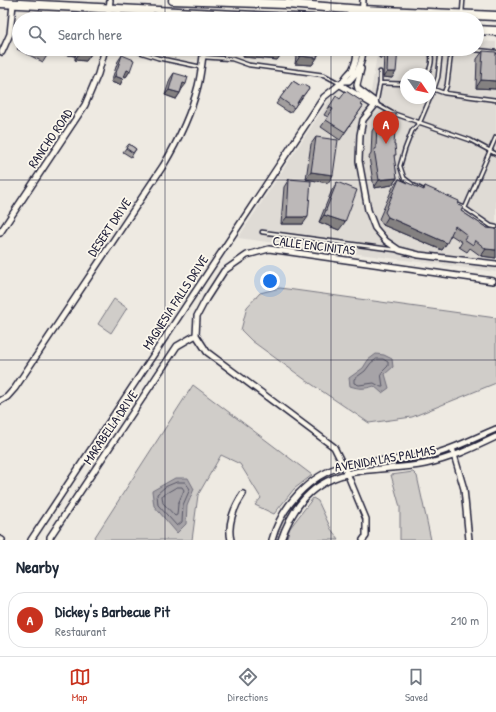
<!DOCTYPE html>
<html lang="en">
<head>
<meta charset="utf-8">
<style>
	:root { --surface:#fff; --page:#f2f2f3; --text:#1f2937; --muted:#747a83; --line:#e0e1e3; --accent:#c8321e }
	body { margin:0; font-family:"Patrick Hand",sans-serif; background:var(--page); color:var(--text) }
	.compass { position:absolute; left:400px; top:68px; width:36px; height:36px; border-radius:50%; background:var(--surface); box-shadow:0 2px 6px #0003; rotate:124deg }
	.you { position:absolute; left:270px; top:281px; width:14px; height:14px; margin:-10px; border:3px solid #fff; border-radius:50%; background:#1a73e8; box-shadow:0 0 0 6px #1a73e833 }
	.badge { display:grid; place-items:center; width:26px; height:26px; border-radius:50%; background:var(--accent); color:#fff; font-size:13px; font-weight:700 }
	.pin { position:absolute; translate:-50% -33px; filter:drop-shadow(0 1px 2px #0008) }
	.pin::after { content:''; position:absolute; top:21px; width:14px; height:12px; background:inherit; clip-path:polygon(0 0,100% 0,50% 100%) }
	.list { margin:0; padding:0; list-style:none }
	h2 { display:flex; justify-content:space-between; align-items:center; height:52px; margin:0; padding:0 16px; font-size:17px }
	h2 small { font-size:13px; font-weight:400; color:var(--muted) }
	.list li { display:grid; grid-template-columns:26px 1fr auto; gap:12px; align-items:center; box-sizing:border-box; height:56px; margin:0 8px 8px; padding:0 8px; border:1px solid var(--line); border-radius:16px }
	.list b { display:block; font-size:15px; white-space:nowrap }
	.list p { margin:0; font-size:13px; white-space:nowrap; color:var(--muted) }
	.list em { font-size:13px; font-style:normal; color:var(--muted) }
	.icon { flex:none; width:22px; height:22px; fill:none; stroke:currentColor; stroke-width:2; stroke-linecap:round; stroke-linejoin:round }
	.map { position:relative; flex:none; width:496px; height:540px; overflow:hidden }
	.search { position:absolute; background:var(--surface); box-shadow:0 2px 6px #0003; left:12px; right:12px; top:12px; height:44px; display:flex; align-items:center; gap:10px; box-sizing:border-box; padding:0 14px; border-radius:22px; color:var(--muted); font-size:15px }
	.sheet { height:116px; background:var(--surface) }
	nav { display:flex; justify-content:space-around; align-items:center; box-sizing:border-box; height:56px; border-top:1px solid var(--line); background:var(--surface); font-size:11px; color:var(--muted) }
	nav a { display:grid; justify-items:center; gap:2px }
	nav .on { color:var(--accent) }
	.map>svg:first-child { display:block }
</style>
</head>
<body>
<div class="map">
<svg width="496" height="540" viewBox="0 0 496 540">
	<rect width="100%" height="100%" fill="#eeeae2"/>
	<filter id="ink" filterUnits="userSpaceOnUse"><feTurbulence type="fractalNoise" baseFrequency=".025" numOctaves="2"/><feDisplacementMap in="SourceGraphic" scale="8" xChannelSelector="R" yChannelSelector="G"/><feConvolveMatrix kernelMatrix="1 2 1 2 8 2 1 2 1" color-interpolation-filters="sRGB"/></filter>
	<g filter="url(#ink)">
		<path fill="#dfdbd5" fill-rule="evenodd" d="M477,41L496,42V272L238,238L333,94L337,91L342,90L366,103L371,92L378,49H477ZM406,74H430V98H406Z"/>
		<path fill="#d0cdc9" stroke="#797882" d="M280,288L496,318V383L412,417L369,423L307,381L252,341L241,330L247,307L260,293Z
			M114,299L127,308L111,333L98,324Z
			M193,385L312,475L294,489L274,514L255,505L261,498L240,464L221,455L198,495L192,540H93Z
			M413,472L417,476L431,540H400V507L391,475Z
			M313,498L318,501L331,529L339,540H286L290,528Z"/>
		<path fill="#a6a3a7" stroke="#716f7c" d="M376,354L384,355L392,359L393,367L385,374L389,388L382,393L374,386C365,389 359,389 350,386L349,378L363,368L368,360Z
			M175,478H188L194,489L187,506L186,524L177,533L154,506L152,491Z"/>
		<g fill="none" stroke-linecap="round" stroke-linejoin="round">
			<path stroke="#575666" stroke-width="1" d="M377,359H383L388,362V366L381,373L383,387H381L374,383L359,385L354,383V379L365,371L371,363Z
				M177,482H185L190,489L183,505L182,522L177,526L158,505L157,494L165,487Z
				M177,487H182L184,490L178,504L177,515L175,516L163,503L162,496Z"/>
			<defs>
				<path id="service" d="M462,13L463,0
					M130,49L158,58L201,67
					M466,49L496,52
					M381,56V49
					M203,57L232,59L249,65L324,75L339,83
					M427,74C432,66 433,59 430,49
					M380,83V72
					M406,84L380,83L376,104L392,113L470,140L496,154
					M430,88L444,93L496,100
					M444,93L447,85L451,53L457,49
					M425,191L413,185L404,178L400,166L405,149L412,131L420,122L434,89L438,77L441,49
					M456,204L465,208L491,226L496,227
					M465,208L496,137
					M262,232L396,250"/>
				<path id="minor" d="M108,19L110,0
					M362,19L363,0
					M2,52L10,34L13,4
					M361,69L357,85L358,89L374,101L376,104
					M344,81C345,76 349,74 352,70C356,63 357,56 357,49
					M339,84L372,104H376
					M376,104L363,120L360,135L359,161L368,210L375,228L386,241L399,250L419,255L496,264
					M0,233L85,105L98,74L105,49
					M0,401L7,397L15,388L163,166C178,141 191,114 198,86C201,74 202,61 204,49
					M452,448L464,489L469,540
					M0,539L2,540
					M31,540L324,97L344,81H349C359,71 362,63 363,49
					M50,540V537L177,346L196,335
					M231,540C227,525 234,507 243,494
					M272,540C281,507 309,475 343,466C368,459 396,461 422,457C448,452 472,439 496,429
					M281,540C295,500 318,477 361,471C382,468 404,468 425,464C450,459 473,448 496,437
					M363,540L366,536V519L347,473L334,447L207,352L196,335L197,316L206,299L224,271L247,255L269,249L493,281"/>
				<path id="primary" d="M173,0L287,4L362,10L496,16
					M0,3L313,19
					M477,30L496,31"/>
			</defs>
			<use href="#service" stroke="#22223b" stroke-width="5.5"/>
			<use href="#minor" stroke="#22223b" stroke-width="8"/>
			<use href="#primary" stroke="#22223b" stroke-width="11"/>
			<use href="#service" stroke="#fbf7ec" stroke-width="2.5"/>
			<use href="#minor" stroke="#fbf7ec" stroke-width="5"/>
			<use href="#primary" stroke="#fbf7ec" stroke-width="8"/>
		</g>
		<path fill="#a29e9e" stroke="#22223b" d="M153,13L199,19H148Z
			M19,46V49H92L91,54L86,61L75,60V56L49,52L48,54L43,62L17,49Z
			M215,49H283L282,53L277,60L243,57V53L215,50Z
			M297,49H322L312,65L295,64Z
			M387,49H398L392,78L383,77L384,54Z
			M483,51L496,89L476,88L477,59Z
			M122,55L130,71L126,77L124,76L123,79L120,85L111,82L118,61Z
			M174,73L182,89L180,93L176,99L165,95L170,79Z
			M293,81L301,86L309,88L299,102V101L290,113L276,104Z
			M340,99L361,105L363,106L340,140L321,127L328,117L324,115L331,104Z
			M384,113L394,145V157L397,178L392,185L374,188L369,157L371,154L372,131L377,123H379V120Z
			M316,137L328,183L306,179L311,144Z
			M129,144L136,149L131,157L123,152Z
			M289,179L303,224H281L284,187Z
			M399,179L423,190L425,186L458,205L461,211L487,228L496,229V258L481,256L470,248L467,252L459,247L462,242L451,235L442,250L383,225L379,219L393,187Z
			M337,182L339,230L319,222L332,190Z"/>
		<path fill="#848181" stroke="#22223b" d="M46,49H80L75,56L44,52Z
			M182,49H193L192,51Z
			M216,49H246L243,53L215,50Z
			M248,49L282,53L277,60L243,57Z
			M317,49H322L318,55Z
			M329,49H344L343,51Z
			M80,52L91,54L86,61L75,60Z
			M300,56L317,58L312,65L295,64Z
			M127,70L130,71L126,77L123,75Z
			M387,72H396L392,78L383,77Z
			M115,76L123,79L120,85L111,82Z
			M481,80L496,81V89L476,88Z
			M183,83L186,84L182,89H179Z
			M169,90L180,93L176,99L165,95Z
			M311,172L333,175L328,183L306,179Z
			M397,178L392,185L374,188L379,180Z
			M324,215L345,222L339,230L319,222Z
			M287,217H308L303,224H281Z
			M388,217L447,243L442,250L383,225Z
			M486,249L496,250V258L481,256Z"/>
		<path fill="#bcb8b8" stroke="#22223b" d="M153,13L199,18V19H152Z
			M124,14L138,19L139,16L146,19H122Z
			M37,49H49L48,54Z
			M81,49H92L91,54L80,52Z
			M248,49H283L282,53Z
			M301,49H318L317,58L300,56Z
			M388,49H398L396,72H387Z
			M483,51L496,52V81L481,80Z
			M122,55L134,60L130,71L127,70L123,79L115,76Z
			M174,73L188,77L186,84L183,83L180,93L169,90Z
			M293,81L301,86L302,84L309,88L303,96L302,95L294,108L280,98Z
			M346,91L363,102L361,105L363,106L345,132L326,120L333,109L329,107L336,96L340,99Z
			M384,113L396,114L394,145H395L396,155H394L397,178L379,180L374,149H376L377,123H384Z
			M316,137L338,140L333,175L311,172Z
			M129,144L136,149L133,153L126,148Z
			M289,179L311,181L308,217H287Z
			M399,179L424,190L425,186L459,201L458,205L463,207L461,211L487,228L496,229V250L486,249L475,240L473,245L464,239L467,235L455,226L447,243L388,217L385,212Z
			M337,182L357,190L345,222L324,215Z"/>
	</g>
	<path fill="none" stroke="#22223b" stroke-width="1" stroke-opacity="0.55" d="M165,0V19M331,0V19M165,49V540M331,49V540M0,180H496M0,360H496"/>
	<g text-anchor="middle" stroke-width="3.5" stroke-linejoin="round" paint-order="stroke">
		<g font-size="13" fill="#22223b" stroke="#fbf7ec">
			<text transform="translate(50 138) rotate(-56)" y="5">RANCHO ROAD</text>
			<text transform="translate(109 227) rotate(-56)" y="5">DESERT DRIVE</text>
			<text transform="translate(314 245) rotate(7)" y="5">CALLE ENCINITAS</text>
			<text transform="translate(175 302) rotate(-57)" y="5">MAGNESIA FALLS DRIVE</text>
			<text transform="translate(110 427) rotate(-56)" y="5">MARABELLA DRIVE</text>
			<text transform="translate(385 458) rotate(-10)" y="5">AVENIDA LAS PALMAS</text>
		</g>
	</g>
</svg>
<svg class="compass" viewBox="-18 -18 36 36"><path d="M0-13l5 13h-10z" fill="#e53935"/><path d="M0 13l5-13h-10z" fill="#747a83"/></svg>
<div class="you"></div>
<div class="pin badge" style="left:386px;top:144px">A</div>
<div class="search"><svg class="icon" aria-label="search" viewBox="0 0 24 24"><circle cx="10" cy="10" r="6"/><path d="M15 15l6 6"/></svg>Search here</div>
</div>
<section class="sheet">
<h2>Nearby<small></small></h2>
<ul class="list">
<li><span class="badge">A</span><div><b>Dickey's Barbecue Pit</b><p>Restaurant</p></div><em>210 m</em></li>
</ul>
</section>
<nav>
<a class="on"><svg class="icon" aria-label="map" viewBox="0 0 24 24"><path d="M3 6l6-2 6 2 6-2v14l-6 2-6-2-6 2zM9 4v14M15 6v14"/></svg>Map</a>
<a><svg class="icon" aria-label="directions" viewBox="0 0 24 24"><path d="M12 3l9 9-9 9-9-9zM9 14v-3h6M13 9l2 2-2 2"/></svg>Directions</a>
<a><svg class="icon" aria-label="saved" viewBox="0 0 24 24"><path d="M7 4h10v16l-5-4-5 4z"/></svg>Saved</a>
</nav>
</body>
</html>
